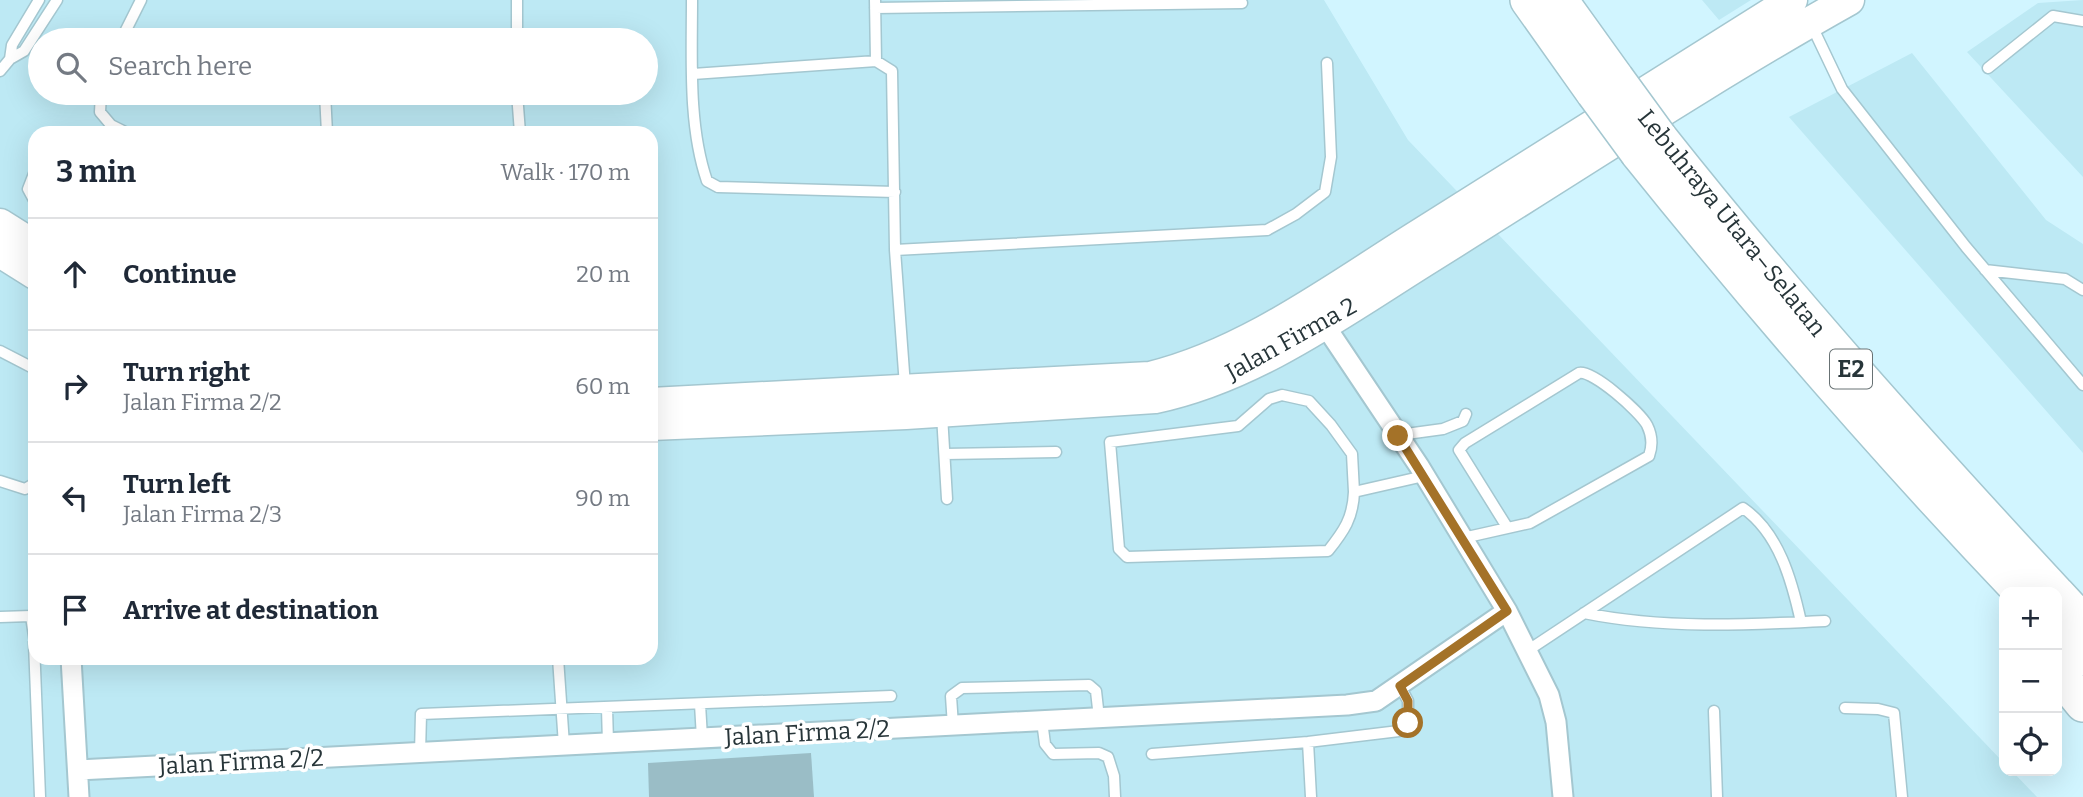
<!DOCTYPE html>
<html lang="en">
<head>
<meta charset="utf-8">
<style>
	:root { --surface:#fff; --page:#f2f2f3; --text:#1f2937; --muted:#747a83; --line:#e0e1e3 }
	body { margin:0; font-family:Bitter,serif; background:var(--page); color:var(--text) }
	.controls { position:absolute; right:21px; bottom:21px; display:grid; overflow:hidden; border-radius:14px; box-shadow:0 7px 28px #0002 }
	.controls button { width:63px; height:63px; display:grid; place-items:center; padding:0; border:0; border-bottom:2px solid var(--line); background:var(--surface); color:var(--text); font:35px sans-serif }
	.stop { position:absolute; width:21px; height:21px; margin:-16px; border:5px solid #a47228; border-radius:50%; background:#fff }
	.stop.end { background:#a47228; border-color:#fff; box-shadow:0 2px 7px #0008 }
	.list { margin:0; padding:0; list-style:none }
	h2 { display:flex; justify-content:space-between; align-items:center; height:91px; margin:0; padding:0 28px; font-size:30px }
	h2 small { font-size:23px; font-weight:400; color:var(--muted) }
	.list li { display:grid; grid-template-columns:46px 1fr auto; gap:21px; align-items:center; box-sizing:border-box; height:112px; padding:0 28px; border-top:2px solid var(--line) }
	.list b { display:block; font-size:26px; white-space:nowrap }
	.list p { margin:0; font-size:23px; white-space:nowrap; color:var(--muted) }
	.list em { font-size:23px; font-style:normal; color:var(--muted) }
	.icon { flex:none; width:38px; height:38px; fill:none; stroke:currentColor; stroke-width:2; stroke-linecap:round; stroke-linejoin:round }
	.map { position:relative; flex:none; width:2083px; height:797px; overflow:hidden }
	.search { position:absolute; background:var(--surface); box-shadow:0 7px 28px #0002; left:28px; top:28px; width:630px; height:77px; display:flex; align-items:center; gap:18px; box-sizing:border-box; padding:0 24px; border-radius:38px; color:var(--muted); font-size:26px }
	.panel { position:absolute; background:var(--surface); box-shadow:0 7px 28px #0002; left:28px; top:126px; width:630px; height:539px; border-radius:21px }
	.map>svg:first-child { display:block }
</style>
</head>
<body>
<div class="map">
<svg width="2083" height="797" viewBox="0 0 2083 797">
	<rect width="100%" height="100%" fill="#d1f5ff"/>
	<path fill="#bde9f4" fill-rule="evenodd" d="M0,0H1324L1408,140L2004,763V771H2012L2037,797H0ZM40,40H646V93H40ZM35,133H651V658H35Z
		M1702,0H1751L1719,20Z
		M2083,0V177L1967,52L2038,3Z
		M1912,53L2046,220L2083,244V453L1789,117Z"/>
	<path fill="#9abdc6" d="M811,753L814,797H649L648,763Z"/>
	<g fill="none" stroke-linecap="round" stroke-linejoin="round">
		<defs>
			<path id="lane" d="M692,0C692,58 688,126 707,181L718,187L895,192
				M875,0L876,61
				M875,8L1242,3
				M1811,24L1842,89L1966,247L2083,385
				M121,40L141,0
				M517,40V0
				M10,59L12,45L39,0
				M1988,68L2053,16L2083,21
				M0,71L10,59L24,51L57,0
				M693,74L876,61L892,71L895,250L905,386
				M101,93L100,112L111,125L127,133
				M325,93L327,133
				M517,93L520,133
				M69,133H70
				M35,171L28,189L35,202
				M895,250L1267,230L1296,214L1325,192L1331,157L1327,63
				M1985,270L2065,279L2083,290
				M0,351L35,369
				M942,415L947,499
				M1399,435L1443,429L1463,421L1466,414
				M945,454L1056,452
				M0,481L25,489L35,483
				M1354,492L1352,454L1331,425L1309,401L1282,395L1269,399L1238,426L1110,442L1119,549L1127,557L1328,551C1344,531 1353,518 1354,492L1424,476
				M1463,538L1530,523L1649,456C1653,445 1652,435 1647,425C1640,412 1593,370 1579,373L1465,443L1459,450L1507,527
				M1584,613C1663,629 1745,625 1825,621
				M0,617L31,616L35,643
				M34,643L40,797
				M1527,651L1743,508C1779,533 1792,581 1801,622
				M558,658L564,745
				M700,704L702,738
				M607,708L608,743
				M1845,708L1878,709L1894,713L1902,797
				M1714,711L1717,797
				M1042,721L1045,744L1053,754L1099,753L1108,757L1114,776L1115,797
				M953,726L951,696L962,688L1089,685L1096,691L1099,718
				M1308,742L1311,797
				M420,753L421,714L891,696
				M1152,754L1308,742L1399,731L1408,723V701L1400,686"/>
			<path id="street" d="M1318,315L1419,466L1507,611L1549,695L1556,722L1563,797
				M71,658L79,797
				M78,770L1347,705L1376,701L1507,611"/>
			<path id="primary" d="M0,224L35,246
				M0,252L35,274
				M651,403L1150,377C1248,353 1335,287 1420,234C1544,156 1668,78 1792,0
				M651,425L906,414L1155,398C1255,377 1343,312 1428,259C1568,172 1706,80 1849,0"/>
			<path id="highway" d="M1528,0L1594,93
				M1560,0L1616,78
				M1659,137C1784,295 1918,444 2055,592
				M1638,153C1760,305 1887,451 2021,592
				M2057,594L2083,622
				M2057,631L2083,658
				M2057,672L2083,704"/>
		</defs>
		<use href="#lane" stroke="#a4c7d0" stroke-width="13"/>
		<use href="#street" stroke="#a4c7d0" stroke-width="23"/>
		<use href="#primary" stroke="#a4c7d0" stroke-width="33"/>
		<use href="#highway" stroke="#a4c7d0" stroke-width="38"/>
		<use href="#lane" stroke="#fff" stroke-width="10"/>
		<use href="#street" stroke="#fff" stroke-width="19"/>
		<use href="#primary" stroke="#fff" stroke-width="30"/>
		<use href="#highway" stroke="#fff" stroke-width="35"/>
		<defs>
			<path id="highway-bridge" d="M1616,78L1659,137
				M1594,93L1638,153"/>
		</defs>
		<use href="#highway-bridge" stroke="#a4c7d0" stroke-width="38" stroke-linecap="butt"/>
		<use href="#highway-bridge" stroke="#fff" stroke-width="35"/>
	</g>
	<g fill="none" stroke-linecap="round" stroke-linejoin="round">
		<path stroke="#a47228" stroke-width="9" d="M1398,436L1507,611L1400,686L1408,701V723"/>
	</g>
	<g text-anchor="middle" stroke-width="7" stroke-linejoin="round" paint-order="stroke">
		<rect fill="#fff" stroke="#687274" stroke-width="2" x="1830" y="349.5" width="42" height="39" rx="5"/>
		<g font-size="23" font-weight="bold" fill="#273539">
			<text x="1851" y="377">E2</text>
		</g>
		<g font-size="24" fill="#273539" stroke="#fff">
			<text transform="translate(1732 223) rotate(51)" y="8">Lebuhraya Utara–Selatan</text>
			<text transform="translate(1291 339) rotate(-29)" y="8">Jalan Firma 2</text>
			<text transform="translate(807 733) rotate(-3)" y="8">Jalan Firma 2/2</text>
			<text transform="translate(241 762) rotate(-3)" y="8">Jalan Firma 2/2</text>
		</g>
	</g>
</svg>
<div class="controls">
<button>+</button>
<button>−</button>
<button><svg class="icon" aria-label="locate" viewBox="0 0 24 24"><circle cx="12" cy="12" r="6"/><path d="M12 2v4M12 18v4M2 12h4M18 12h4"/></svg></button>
</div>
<div class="stop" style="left:1408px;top:723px"></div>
<div class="stop end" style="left:1398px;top:436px"></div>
<div class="search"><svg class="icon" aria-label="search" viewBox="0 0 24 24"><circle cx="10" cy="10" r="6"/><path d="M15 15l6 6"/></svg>Search here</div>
<section class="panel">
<h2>3 min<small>Walk · 170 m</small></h2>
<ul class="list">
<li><svg class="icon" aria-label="ahead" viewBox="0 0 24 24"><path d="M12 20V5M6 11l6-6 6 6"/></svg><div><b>Continue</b></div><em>20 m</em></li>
<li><svg class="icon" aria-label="right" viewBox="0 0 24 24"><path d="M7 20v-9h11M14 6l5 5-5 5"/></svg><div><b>Turn right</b><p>Jalan Firma 2/2</p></div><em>60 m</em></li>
<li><svg class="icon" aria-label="left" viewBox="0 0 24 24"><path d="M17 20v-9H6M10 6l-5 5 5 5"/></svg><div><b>Turn left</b><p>Jalan Firma 2/3</p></div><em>90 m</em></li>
<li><svg class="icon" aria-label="arrive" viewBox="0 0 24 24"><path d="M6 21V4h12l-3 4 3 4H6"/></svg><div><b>Arrive at destination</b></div></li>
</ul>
</section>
</div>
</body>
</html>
